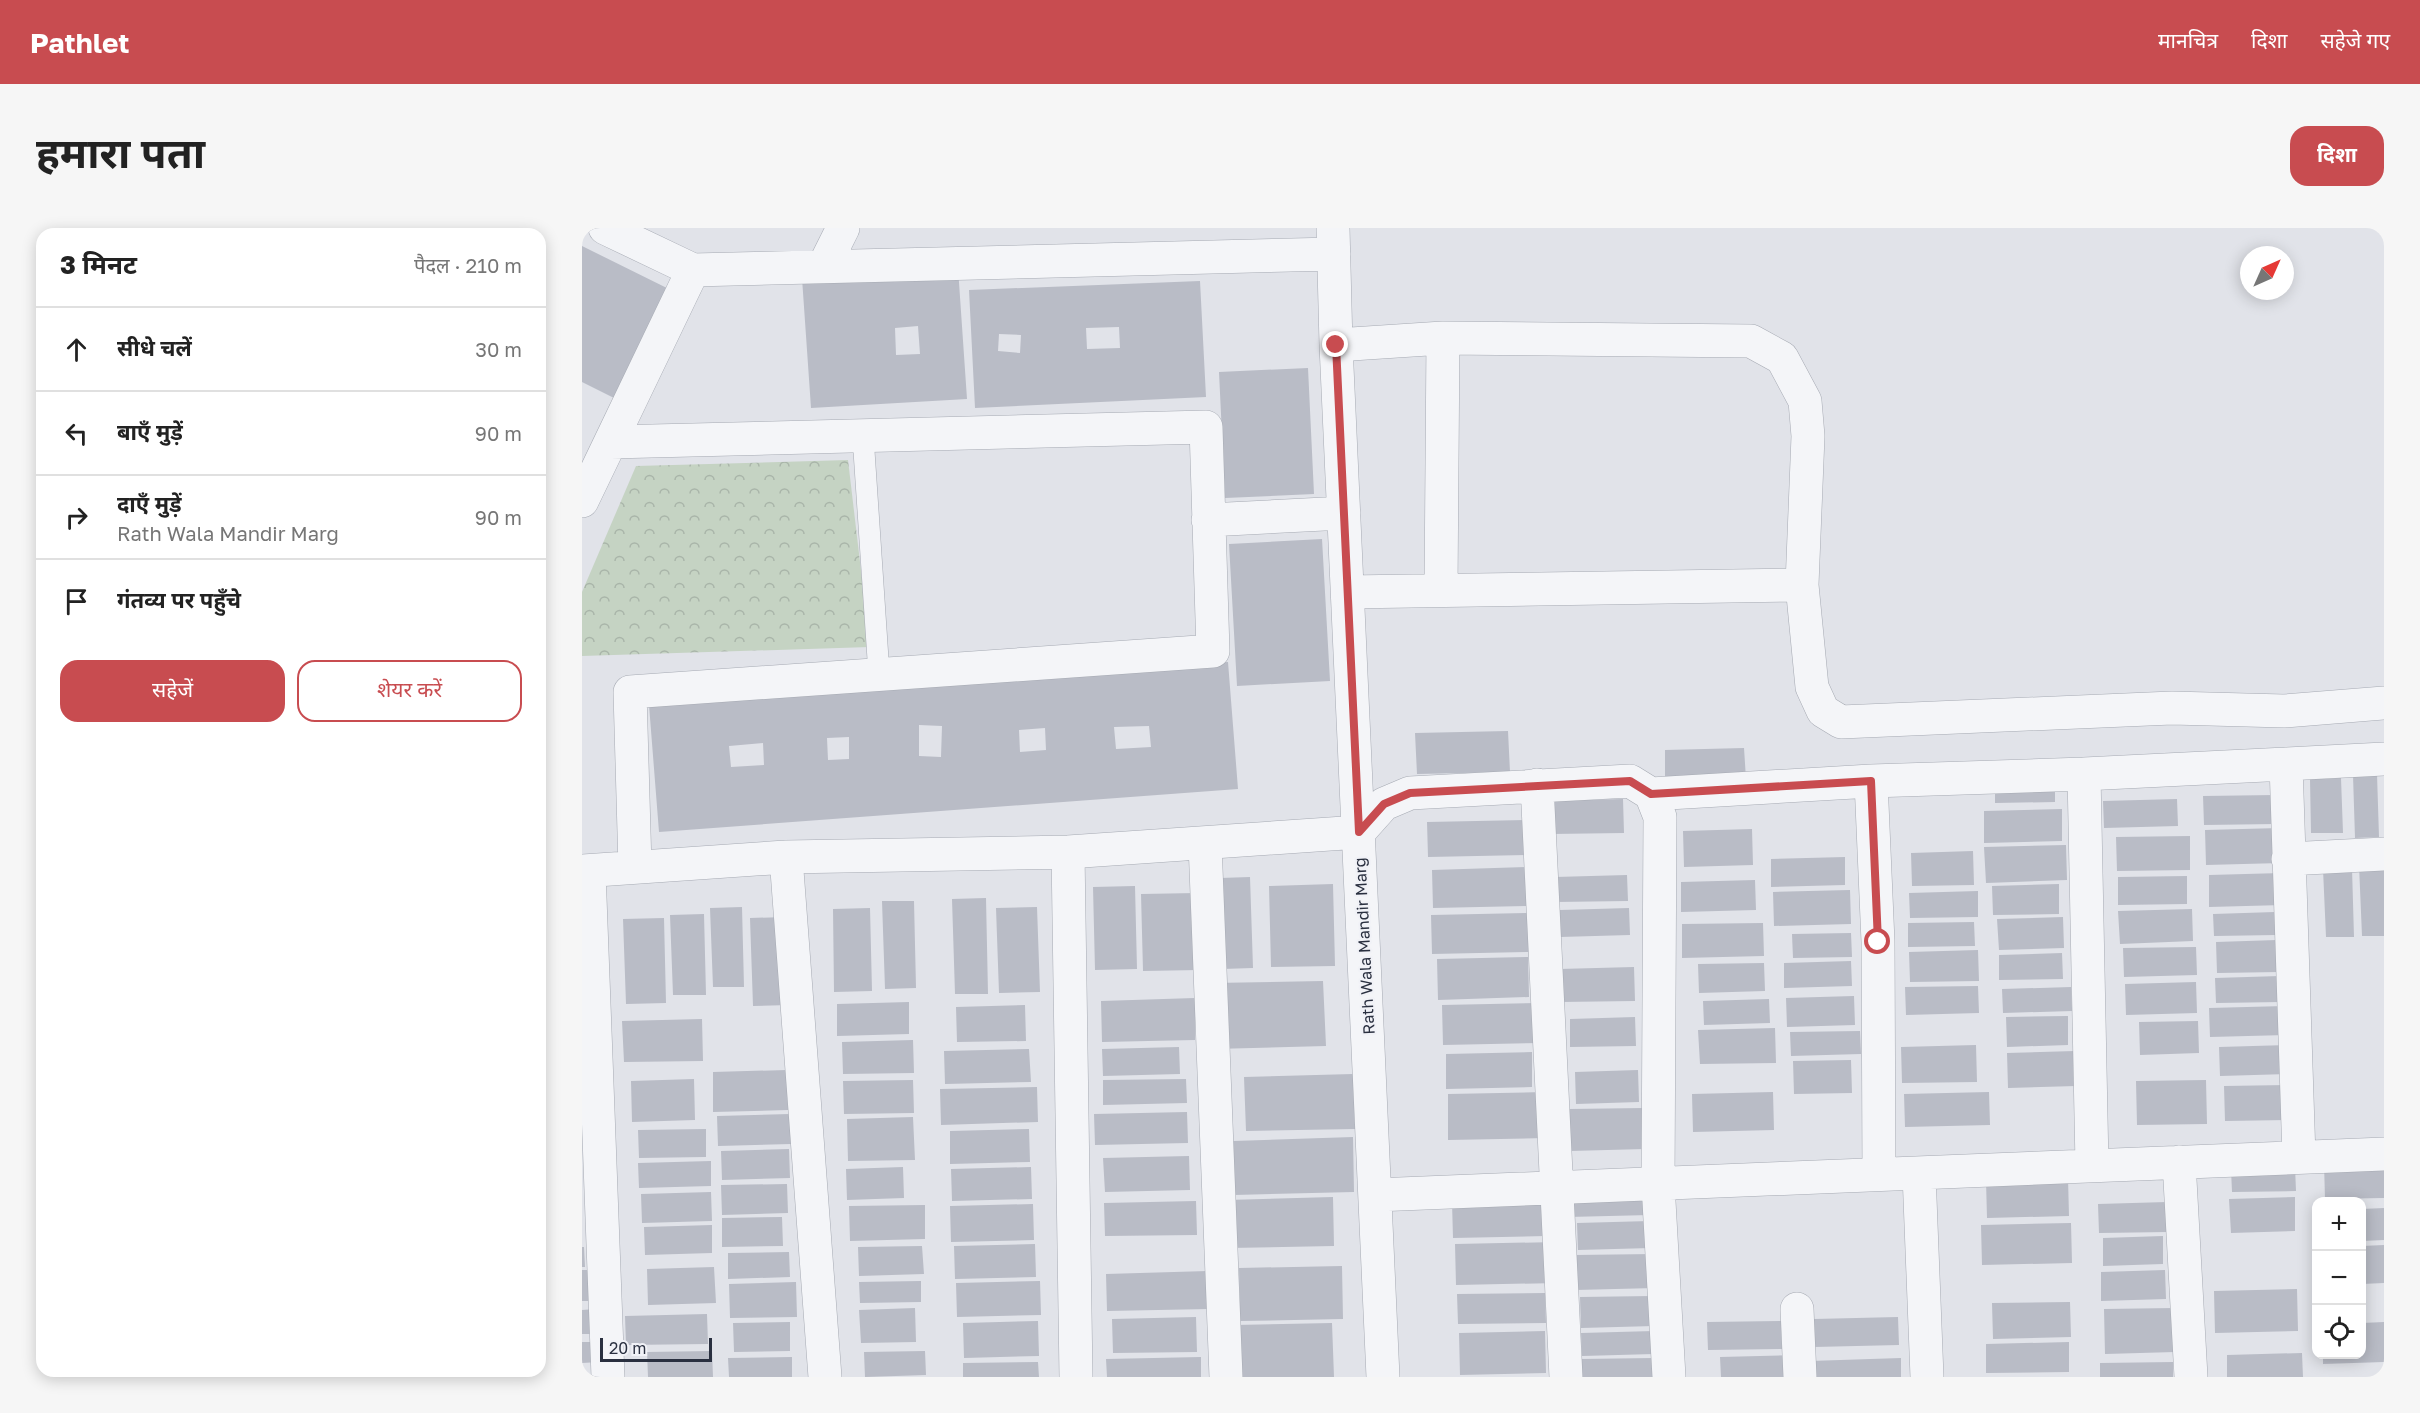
<!DOCTYPE html>
<html lang="hi">
<head>
<meta charset="utf-8">
<style>
	:root { --surface:#fff; --page:#f6f6f6; --text:#222; --muted:#767676; --line:#e0e0e0; --accent:#c84c50 }
	body { margin:0; font-family:"Golos Text","Noto Sans Devanagari",sans-serif; background:var(--page); color:var(--text) }
	.controls { position:absolute; right:18px; bottom:18px; display:grid; overflow:hidden; border-radius:12px; box-shadow:0 3px 15px #0003 }
	.controls button { width:54px; height:54px; display:grid; place-items:center; padding:0; border:0; border-bottom:2px solid var(--line); background:var(--surface); color:var(--text); font:30px sans-serif }
	.compass { position:absolute; left:1658px; top:18px; width:54px; height:54px; border-radius:50%; background:var(--surface); box-shadow:0 3px 15px #0003; rotate:45deg }
	.scale { position:absolute; left:18px; bottom:15px; width:112px; box-sizing:border-box; padding-left:6px; border:3px solid #2a3040; border-top:0; font-size:16px; line-height:21px; white-space:nowrap; color:#2a3040; -webkit-text-stroke:4px #f1f2f7; paint-order:stroke }
	.stop { position:absolute; width:18px; height:18px; margin:-14px; border:4px solid #c84c50; border-radius:50%; background:#fff }
	.stop.end { background:#c84c50; border-color:#fff; box-shadow:0 2px 6px #0008 }
	.list { margin:0; padding:0; list-style:none }
	h2 { display:flex; justify-content:space-between; align-items:center; height:78px; margin:0; padding:0 24px; font-size:26px }
	h2 small { font-size:20px; font-weight:400; color:var(--muted) }
	.list li { display:grid; grid-template-columns:39px 1fr auto; gap:18px; align-items:center; box-sizing:border-box; height:84px; padding:0 24px; border-top:2px solid var(--line) }
	.list b { display:block; font-size:22px; white-space:nowrap }
	.list p { margin:0; font-size:20px; white-space:nowrap; color:var(--muted) }
	.list em { font-size:20px; font-style:normal; color:var(--muted) }
	.actions { display:flex; gap:12px; padding:18px 24px }
	.actions a { flex:1; padding:14px 0; border:2px solid var(--accent); border-radius:18px; text-align:center; font-size:21px; color:var(--accent) }
	.actions .main { background:var(--accent); color:#fff }
	.icon { flex:none; width:33px; height:33px; fill:none; stroke:currentColor; stroke-width:2; stroke-linecap:round; stroke-linejoin:round }
	.map { position:relative; flex:none; width:1802px; height:1149px; overflow:hidden; border-radius:18px }
	header { display:flex; align-items:center; gap:36px; box-sizing:border-box; height:84px; padding:0 30px; background:var(--accent); color:#fff }
	header strong { font-size:28px }
	nav { display:flex; gap:33px; margin-inline-start:auto; font-size:21px }
	.intro { display:flex; align-items:center; justify-content:space-between; box-sizing:border-box; height:144px; padding:0 36px }
	h1 { margin:0; font-size:42px }
	.button { padding:15px 27px; border-radius:18px; background:var(--accent); color:#fff; font-size:21px; font-weight:700 }
	main { display:flex; gap:36px; padding:0 36px }
	aside { flex:1; background:var(--surface); border-radius:18px; box-shadow:0 3px 15px #0003 }
	.map>svg:first-child { display:block }
</style>
</head>
<body>
<header>
<strong>Pathlet</strong>
<nav><a>मानचित्र</a><a>दिशा</a><a>सहेजे गए</a></nav>
</header>
<div class="intro"><h1>हमारा पता</h1><a class="button">दिशा</a></div>
<main>
<aside>
<h2>3 मिनट<small>पैदल · 210 m</small></h2>
<ul class="list">
<li><svg class="icon" aria-label="ahead" viewBox="0 0 24 24"><path d="M12 20V5M6 11l6-6 6 6"/></svg><div><b>सीधे चलें</b></div><em>30 m</em></li>
<li><svg class="icon" aria-label="left" viewBox="0 0 24 24"><path d="M17 20v-9H6M10 6l-5 5 5 5"/></svg><div><b>बाएँ मुड़ें</b></div><em>90 m</em></li>
<li><svg class="icon" aria-label="right" viewBox="0 0 24 24"><path d="M7 20v-9h11M14 6l5 5-5 5"/></svg><div><b>दाएँ मुड़ें</b><p>Rath Wala Mandir Marg</p></div><em>90 m</em></li>
<li><svg class="icon" aria-label="arrive" viewBox="0 0 24 24"><path d="M6 21V4h12l-3 4 3 4H6"/></svg><div><b>गंतव्य पर पहुँचे</b></div></li>
</ul>
<div class="actions"><a class="main">सहेजें</a><a>शेयर करें</a></div>
</aside>
<div class="map">
<svg width="1802" height="1149" viewBox="0 0 1802 1149">
	<defs>
		<pattern id="park-crowns" width="20" height="18" patternUnits="userSpaceOnUse" patternTransform="scale(1.5)"><rect width="20" height="18" fill="#c5d3c3"/><path d="M2 6a3 3 0 1 1 6 0M12 15a3 3 0 1 1 6 0" fill="none" stroke="#a9b5a9"/></pattern>
	</defs>
	<rect width="100%" height="100%" fill="#e1e3e9"/>
	<path fill="url(#park-crowns)" d="M266,232L288,419L0,428V364L54,238Z"/>
	<path fill="#b9bcc6" fill-rule="evenodd" d="M0,18L97,66L42,175L0,154Z
		M376,40L385,171L229,180L220,50ZM336,98L338,126L314,127L313,100Z
		M618,53L624,169L393,180L387,62ZM537,99L538,120L505,121L504,100ZM417,106L439,107L438,125L416,123Z
		M726,140L732,266L643,270L637,144Z
		M740,311L748,453L655,458L647,316Z
		M646,434L656,561L77,604L67,477ZM337,497L360,498L359,529L337,528ZM567,498L569,519L534,521L532,499ZM463,500L464,522L438,524L437,502ZM267,509V531L246,532L245,510ZM181,515L182,537L149,539L147,518Z
		M926,503L928,544L835,546L833,505Z
		M1162,520L1164,551L1083,553V522Z
		M1795,546L1797,609L1773,610L1771,547Z
		M1759,550L1761,605H1729L1728,551Z
		M1473,553V574L1413,575V555Z
		M1693,567L1694,596L1622,597L1621,568Z
		M1041,571L1042,605L969,606L967,573Z
		M1595,571L1596,598L1522,600L1521,573Z
		M1480,581V613L1402,615V583Z
		M944,592L945,627L846,629L845,594Z
		M1698,600L1699,635L1624,637L1623,602Z
		M1170,601L1171,637L1102,639L1101,603Z
		M1608,608V642L1535,643L1534,609Z
		M1484,617L1485,652L1404,655L1402,619Z
		M1391,623L1392,657L1330,658L1329,625Z
		M1263,629V657L1189,659V631Z
		M1777,637H1802V708H1780Z
		M946,639L947,678L851,680L850,642Z
		M1770,640L1772,709H1744L1741,641Z
		M1700,645L1701,677L1627,679V647Z
		M1045,647L1046,673L973,674V649Z
		M1605,648V676L1536,677V649Z
		M668,649L671,740L640,741L638,650Z
		M1173,652L1174,682L1099,684V654Z
		M751,656L753,738L689,739L687,658Z
		M1477,656V686L1411,687L1410,658Z
		M553,658L555,741L513,742L511,659Z
		M1268,662L1269,696L1192,698L1191,664Z
		M1396,663V689L1328,690L1327,665Z
		M615,665L617,742L561,743L559,666Z
		M404,670L406,766H373L370,671Z
		M300,673H332L334,760L303,761Z
		M160,679L162,759H131L128,680Z
		M455,679L458,764L417,765L414,680Z
		M288,680L290,763L252,764L251,681Z
		M1047,680L1048,707L978,709V682Z
		M1610,681L1611,713L1538,716L1536,683Z
		M1693,684L1694,707L1632,708L1631,686Z
		M947,685L948,724L850,726L849,687Z
		M122,686L124,767H91L88,687Z
		M204,689L207,777L171,778L168,690Z
		M1481,689L1482,720L1417,722L1415,691Z
		M82,690L84,775L44,776L41,691Z
		M1392,694L1393,718L1326,719V695Z
		M1181,695L1182,728L1100,730V696Z
		M1269,705L1270,729L1211,730L1210,706Z
		M1695,712L1697,744L1635,745L1634,714Z
		M1614,719L1615,747L1542,749L1541,720Z
		M1396,722L1397,753L1328,754L1327,724Z
		M1480,725L1481,751L1417,752V727Z
		M946,729L947,769L856,772L855,731Z
		M1269,733L1270,758L1202,760V735Z
		M1182,735L1183,763L1117,765L1116,736Z
		M1052,739L1053,773L978,774L977,741Z
		M1698,748L1699,774L1634,775L1633,750Z
		M741,753L744,818L632,821L630,755Z
		M1614,754L1615,785L1544,787L1543,756Z
		M1396,758L1397,785L1324,787L1323,759Z
		M1489,759L1490,783L1421,785L1420,761Z
		M1272,768L1273,797L1205,799L1204,770Z
		M613,770V812L520,814L519,773Z
		M1187,771L1188,795L1122,797L1121,773Z
		M327,774V806L255,808V776Z
		M958,775L959,815L861,817L860,777Z
		M443,777L444,813L375,814L374,779Z
		M1703,778L1704,807L1628,809L1627,780Z
		M1486,788V817L1425,819L1424,789Z
		M1053,789L1054,818L988,819V791Z
		M120,791L121,833L42,834L40,793Z
		M1616,793L1617,825L1558,827L1557,794Z
		M1193,800L1194,835L1118,836L1116,802Z
		M1278,803L1279,826L1209,828L1208,804Z
		M331,812L332,845L261,846L260,814Z
		M1394,817L1395,854L1320,855L1319,819Z
		M1706,817L1707,846L1638,848L1637,819Z
		M597,819L598,846L521,848L520,821Z
		M447,821L449,854L363,856L362,823Z
		M1493,823L1494,858L1426,860L1425,825Z
		M950,824V859L864,861V826Z
		M1269,832L1270,865L1212,866L1211,833Z
		M205,842L206,882L131,884V844Z
		M1056,842L1057,874L994,876L993,844Z
		M771,846L773,901L664,903L662,849Z
		M112,851L113,892L50,894L49,853Z
		M604,851L605,875L521,877V852Z
		M331,852L332,885L262,886L261,853Z
		M1624,852L1625,896L1555,897L1554,853Z
		M1705,857L1706,892L1643,893L1642,858Z
		M455,859L456,894L359,897L358,861Z
		M962,864L964,910L866,912V866Z
		M1191,864L1192,902L1111,904L1110,866Z
		M1407,864L1408,897L1323,899L1322,866Z
		M1062,880L1063,921L988,923L987,881Z
		M605,884L606,915L513,917L512,886Z
		M208,886L209,916L136,918L135,888Z
		M331,889L333,932L266,933L265,891Z
		M124,901V929L57,930L56,902Z
		M447,901L448,934L368,936V903Z
		M771,909L772,964L652,967L651,913Z
		M207,921L208,950L140,952L139,923Z
		M607,928L608,962L523,964L521,930Z
		M129,933V958L57,960L56,935Z
		M1802,934V970L1743,971L1742,935Z
		M321,939L322,970L265,972L264,941Z
		M449,939L450,971L370,973L369,941Z
		M1713,939L1714,963L1650,964L1649,941Z
		M1486,950L1487,988L1405,990L1404,952Z
		M205,956L206,985L140,987L139,957Z
		M1067,962L1068,987L986,989L985,964Z
		M129,964L130,993L60,995L59,966Z
		M751,969L752,1018L646,1020L645,972Z
		M1713,969V1003L1649,1005L1647,971Z
		M963,972L964,1008L871,1010L870,974Z
		M614,973L615,1007L523,1008L522,975Z
		M1585,974L1586,1004L1517,1005L1516,976Z
		M451,976L452,1012L369,1014L368,978Z
		M343,977V1011L268,1013L267,978Z
		M1802,980V1012L1780,1013V981Z
		M200,989L201,1018L140,1019V990Z
		M1068,993L1069,1020L996,1022L995,995Z
		M1489,995L1490,1035L1400,1037L1399,997Z
		M130,997V1025L63,1027L62,999Z
		M1581,1008V1036L1521,1038V1010Z
		M974,1014L975,1055L874,1057L873,1016Z
		M453,1016L454,1049L373,1051L372,1018Z
		M1802,1017V1055L1780,1056V1018Z
		M340,1018L342,1046L277,1048L276,1019Z
		M0,1019H2L3,1039H0Z
		M207,1024L208,1049L146,1051V1025Z
		M1072,1026L1073,1060L994,1062L993,1027Z
		M760,1038L761,1091L658,1093L657,1040Z
		M132,1039L134,1075L66,1077L65,1041Z
		M0,1042H13L14,1073H0Z
		M1583,1042L1584,1071L1519,1073V1044Z
		M626,1043L627,1081L525,1083L524,1046Z
		M339,1053V1074L278,1075L277,1054Z
		M458,1053L459,1087L375,1089L374,1055Z
		M214,1054L215,1089L148,1090L147,1056Z
		M1715,1061L1716,1103L1633,1105L1632,1063Z
		M963,1065L964,1095L876,1096L875,1066Z
		M1070,1068L1072,1098L999,1100L998,1069Z
		M1488,1074L1489,1109L1411,1111L1410,1075Z
		M333,1080L334,1114L279,1115L277,1082Z
		M1592,1080L1593,1124L1523,1126L1522,1081Z
		M14,1081V1106H0V1082Z
		M125,1086L126,1116L44,1117L43,1088Z
		M614,1089L615,1124L531,1125L530,1091Z
		M1316,1089L1317,1117L1232,1119V1091Z
		M456,1093L457,1128L382,1130L381,1095Z
		M1199,1093L1200,1121L1126,1122L1125,1094Z
		M208,1094V1123L152,1124L151,1095Z
		M1802,1094V1134L1741,1136V1126H1780V1095Z
		M750,1095L752,1149H653L652,1097Z
		M963,1103L964,1145L878,1147L877,1105Z
		M1072,1103V1126L1000,1128L999,1105Z
		M0,1114H17V1134L0,1135Z
		M1487,1114V1144L1404,1145V1116Z
		M130,1123L131,1149H66L65,1124Z
		M343,1123L344,1147L283,1149L282,1124Z
		M1720,1125L1721,1149H1645V1127Z
		M1212,1127V1149H1139L1138,1129Z
		M210,1129V1149H147L146,1130Z
		M619,1129V1149H525L524,1131Z
		M1072,1130V1149H998V1131Z
		M1319,1130V1149H1228V1133Z
		M456,1134L457,1149H381V1135Z
		M1591,1134V1149H1518V1135Z"/>
	<g fill="none" stroke-linecap="round" stroke-linejoin="round">
		<defs>
			<path id="service" d="M281,208L297,446"/>
			<path id="minor" d="M23,0L111,42L752,26
				M751,0L754,117L801,1149
				M242,38L261,0
				M754,117L861,110L1169,113L1200,130L1223,173L1226,208L1220,357L1230,459L1241,483L1259,494L1590,480L1702,483L1802,475
				M29,214L624,199L631,423L48,464L53,639
				M0,273L111,42
				M626,292L762,285
				M859,362L861,110
				M766,364L1220,357
				M955,557L984,1149
				M1069,566L1289,553
				M623,615L644,1149
				M486,624L494,1149
				M204,629L243,1149
				M1706,631L1802,626
				M0,643L204,629L486,624L777,604L802,576L828,565L1048,553L1069,566L1078,589L1076,956L1087,1149
				M7,643L26,1149
				M1717,929L1704,536L1802,531
				M1597,934L1609,1149
				M1510,937L1502,546L1704,536
				M1337,945L1345,1149
				M1297,946L1296,714L1289,553L1502,546
				M793,967L1802,926
				M1215,1081L1218,1149"/>
		</defs>
		<use href="#service" stroke="#a6aab3" stroke-width="22"/>
		<use href="#minor" stroke="#a6aab3" stroke-width="34"/>
		<use href="#service" stroke="#f4f5f8" stroke-width="21"/>
		<use href="#minor" stroke="#f4f5f8" stroke-width="33"/>
	</g>
	<g fill="none" stroke-linecap="round" stroke-linejoin="round">
		<path stroke="#c84c50" stroke-width="8" d="M754,117L777,604L802,576L828,565L1048,553L1069,566L1289,553L1296,714"/>
	</g>
	<g text-anchor="middle" stroke-width="4.5" stroke-linejoin="round" paint-order="stroke">
		<g font-size="16" fill="#2a3040" stroke="#f1f2f7">
			<text transform="translate(782 718) rotate(-93)" y="6">Rath Wala Mandir Marg</text>
		</g>
	</g>
</svg>
<div class="controls">
<button>+</button>
<button>−</button>
<button><svg class="icon" aria-label="locate" viewBox="0 0 24 24"><circle cx="12" cy="12" r="6"/><path d="M12 2v4M12 18v4M2 12h4M18 12h4"/></svg></button>
</div>
<svg class="compass" viewBox="-18 -18 36 36"><path d="M0-13l5 13h-10z" fill="#e53935"/><path d="M0 13l5-13h-10z" fill="#767676"/></svg>
<div class="scale">20 m</div>
<div class="stop" style="left:1296px;top:714px"></div>
<div class="stop end" style="left:754px;top:117px"></div>
</div>
</main>
</body>
</html>
